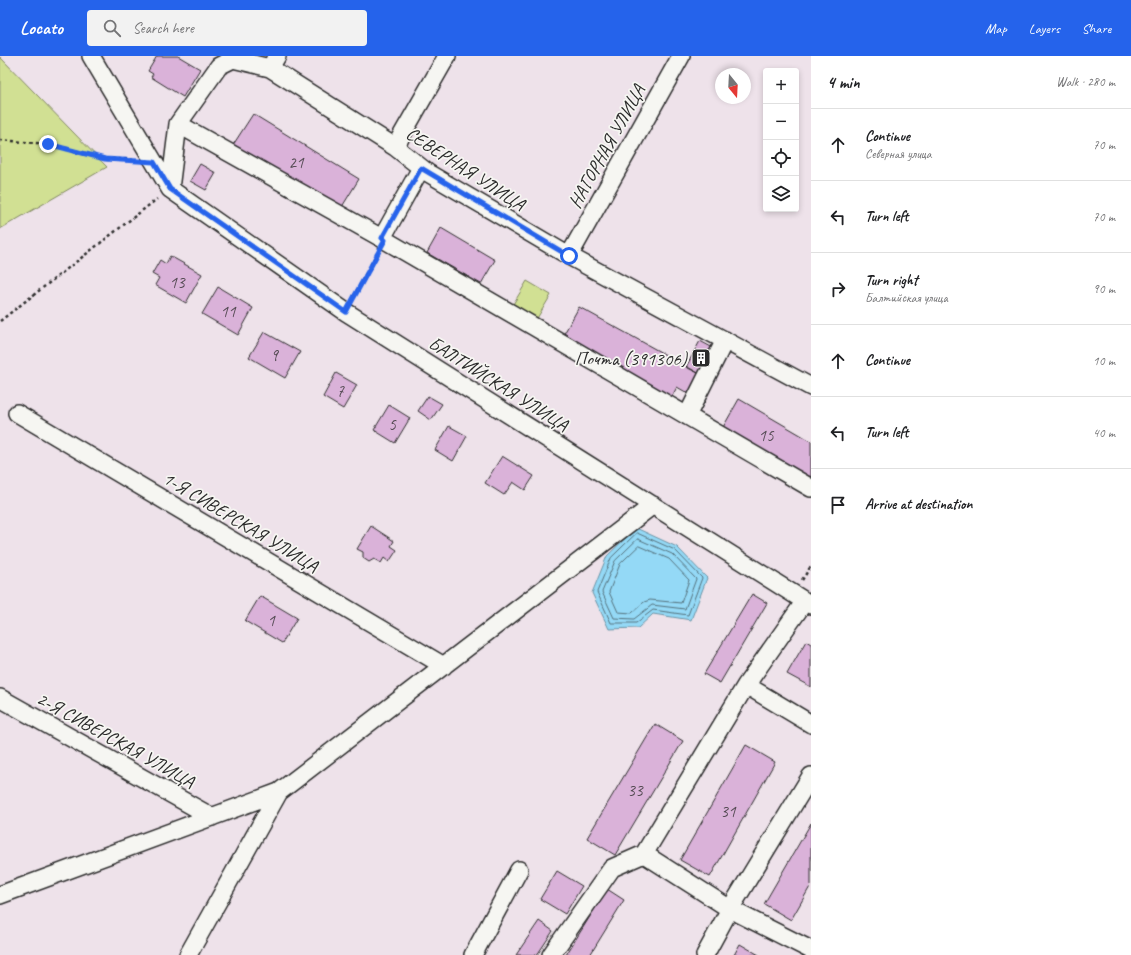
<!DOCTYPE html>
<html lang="en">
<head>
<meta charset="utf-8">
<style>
	:root { --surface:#fff; --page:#f2f2f2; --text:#202124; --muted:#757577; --line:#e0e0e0; --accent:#2563eb }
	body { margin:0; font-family:Caveat,sans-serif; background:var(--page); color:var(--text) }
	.controls { position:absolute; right:12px; top:12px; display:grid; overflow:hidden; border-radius:4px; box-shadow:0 2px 6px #0003 }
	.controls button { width:36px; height:36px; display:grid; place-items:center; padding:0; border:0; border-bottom:1px solid var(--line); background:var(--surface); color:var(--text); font:20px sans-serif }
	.compass { position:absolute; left:715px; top:12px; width:36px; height:36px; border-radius:50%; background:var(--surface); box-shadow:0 2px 6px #0003; rotate:162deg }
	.stop { position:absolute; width:12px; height:12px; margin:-9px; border:3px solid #2563eb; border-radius:50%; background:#fff }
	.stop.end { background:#2563eb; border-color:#fff; box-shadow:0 1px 4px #0008 }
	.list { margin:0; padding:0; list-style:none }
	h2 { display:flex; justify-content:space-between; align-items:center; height:52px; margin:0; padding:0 16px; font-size:17px }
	h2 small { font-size:13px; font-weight:400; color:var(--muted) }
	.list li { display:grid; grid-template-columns:26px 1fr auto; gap:12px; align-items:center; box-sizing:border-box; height:72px; padding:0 16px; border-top:1px solid var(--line) }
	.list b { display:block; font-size:15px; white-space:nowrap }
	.list p { margin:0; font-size:13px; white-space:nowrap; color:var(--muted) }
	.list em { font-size:13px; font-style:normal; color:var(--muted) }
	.icon { flex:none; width:22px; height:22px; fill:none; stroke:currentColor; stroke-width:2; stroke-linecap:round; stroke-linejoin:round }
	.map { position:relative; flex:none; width:811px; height:899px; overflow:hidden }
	header { display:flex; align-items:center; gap:24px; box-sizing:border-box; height:56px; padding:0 20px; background:var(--accent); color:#fff }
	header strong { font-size:19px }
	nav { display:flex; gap:22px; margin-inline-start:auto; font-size:14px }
	.search { width:280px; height:36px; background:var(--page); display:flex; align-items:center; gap:10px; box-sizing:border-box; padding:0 14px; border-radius:4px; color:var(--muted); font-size:15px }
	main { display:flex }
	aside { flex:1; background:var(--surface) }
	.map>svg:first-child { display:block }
</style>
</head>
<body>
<header>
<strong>Locato</strong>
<div class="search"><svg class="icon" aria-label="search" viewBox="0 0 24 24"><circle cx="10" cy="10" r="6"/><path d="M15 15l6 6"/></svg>Search here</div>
<nav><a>Map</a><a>Layers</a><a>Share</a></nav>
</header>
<main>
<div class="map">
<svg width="811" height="899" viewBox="0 0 811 899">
	<rect width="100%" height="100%" fill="#eee2ea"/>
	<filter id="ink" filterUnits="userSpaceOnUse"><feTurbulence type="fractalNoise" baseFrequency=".025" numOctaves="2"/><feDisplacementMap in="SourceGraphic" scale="8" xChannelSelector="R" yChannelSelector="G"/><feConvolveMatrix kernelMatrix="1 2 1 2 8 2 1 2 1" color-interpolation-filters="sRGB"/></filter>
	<g filter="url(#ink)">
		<path fill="#d1e093" stroke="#7e865f" d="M0,1L107,111L0,173Z
			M527,225L551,239L536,264L512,250Z"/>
		<path fill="#94d9f6" stroke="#6a93a5" d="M636,472L677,491L707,522L691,564L653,558L638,572L609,573L592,537L607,500Z"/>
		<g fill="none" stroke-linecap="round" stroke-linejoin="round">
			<path stroke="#55717c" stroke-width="1" d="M637,477L675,494L702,522L688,559L653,554L636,567H611L597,536L611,502Z
				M638,483L672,498L696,523L685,553L652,549L634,563L614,562L602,536L615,505Z
				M639,490L669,503L689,524L681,547L650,544L644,546L632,557L618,556L609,536L620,508Z"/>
		</g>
		<path fill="#dab2d9" stroke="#2b2b2b" d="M157,0H178L200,13L183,41L151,21L153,18L148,15Z
			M253,58L359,123L340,154L233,89Z
			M200,108L216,117L206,134L190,125Z
			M441,172L495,204L481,228L427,197Z
			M170,200L202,218L186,247L155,229L159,222L152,218L160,204L166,208Z
			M218,231L253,252L238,279L202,258Z
			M579,251L702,319L691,339L677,331L670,344L561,283Z
			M264,276L300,296L285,322L249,301Z
			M700,285L715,293L702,319L686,311Z
			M336,317L357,329L343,353L323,341Z
			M428,340L442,348L431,364L418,355Z
			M739,343L811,385V425L722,373Z
			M389,349L410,362L395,387L374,374Z
			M449,370L467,380L453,405L435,394Z
			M502,400L534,420L525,434L513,426L504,439L485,427Z
			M371,470L394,485L391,490L397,494L389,506L384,502L381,507L374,503L369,506L363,502V496L357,493Z
			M752,538L767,547L720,627L704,618Z
			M260,540L297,562L282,587L245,565Z
			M806,585L811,588V631L787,618Z
			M655,668L683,685L615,799L587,782Z
			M746,689L775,706L710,821L680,804Z
			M811,767V829L791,864L764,848Z
			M557,815L582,830L565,858L540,843Z
			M607,833L624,844L590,899H566Z
			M539,865L553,875L537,899H516Z
			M740,888L759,899H734Z"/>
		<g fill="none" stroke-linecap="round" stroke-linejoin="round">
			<defs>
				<path id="minor" d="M91,0L170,133L346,256L811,549
					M270,12L277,0
					M178,68L385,184L811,432
					M395,91L447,0
					M170,133L178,68L219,10L233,3L270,12L395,91L428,117L569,200L811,331
					M382,182L421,112
					M569,200L681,0
					M17,357L444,610
					M687,360L725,284
					M746,629L811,668
					M0,642L212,761
					M644,798L746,629L805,545
					M0,839L279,736L653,449
					M188,899L279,736
					M473,899L519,814
					M551,899L612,812L644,798L730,853L811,894
					M705,899L730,853L811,720"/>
			</defs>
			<use href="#minor" stroke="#2b2b2b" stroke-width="20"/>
			<path stroke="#2b2b2b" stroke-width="2.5" stroke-dasharray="3 3" stroke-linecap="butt" d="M0,84L48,88L105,103L133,104
				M354,241L377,198
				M0,265L157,143
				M802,524L811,510"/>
			<use href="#minor" stroke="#f6f6f2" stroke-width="17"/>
		</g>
	</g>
	<g fill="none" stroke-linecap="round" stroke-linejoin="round" filter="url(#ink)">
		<path stroke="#2563eb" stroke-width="5" d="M48,88L105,103L154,106L170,133L346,256L385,184L382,182L421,112L569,200"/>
	</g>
	<defs>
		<symbol id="building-square" viewBox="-11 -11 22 22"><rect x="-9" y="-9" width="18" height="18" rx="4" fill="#2b2b2b" stroke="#f6f6f2"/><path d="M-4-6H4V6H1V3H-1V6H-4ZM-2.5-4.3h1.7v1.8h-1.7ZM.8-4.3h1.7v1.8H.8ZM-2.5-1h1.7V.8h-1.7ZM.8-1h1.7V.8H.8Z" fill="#fff"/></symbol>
	</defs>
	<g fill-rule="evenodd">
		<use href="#building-square" x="690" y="291" width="22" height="22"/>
	</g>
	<g text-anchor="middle" stroke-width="3.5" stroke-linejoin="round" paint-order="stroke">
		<g font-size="17" fill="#574d56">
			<text x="296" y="112">21</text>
			<text x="177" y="232">13</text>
			<text x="228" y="261">11</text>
			<text x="274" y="305">9</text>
			<text x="340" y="341">7</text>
			<text x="392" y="374">5</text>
			<text x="766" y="385">15</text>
			<text x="271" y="570">1</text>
			<text x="635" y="740">33</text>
			<text x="728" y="761">31</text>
		</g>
		<g font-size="19" fill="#2b2b2b" stroke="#f6f6f2">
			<text transform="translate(606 90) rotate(-61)" y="7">НАГОРНАЯ УЛИЦА</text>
			<text transform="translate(466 112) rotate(33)" y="7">СЕВЕРНАЯ УЛИЦА</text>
			<text transform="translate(499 327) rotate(32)" y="7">БАЛТИЙСКАЯ УЛИЦА</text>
			<text transform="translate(241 465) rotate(31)" y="7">1-Я СИВЕРСКАЯ УЛИЦА</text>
			<text transform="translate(116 683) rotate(29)" y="7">2-Я СИВЕРСКАЯ УЛИЦА</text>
		</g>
		<g font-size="19" fill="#2b2b2b" stroke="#f6f6f2" text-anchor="end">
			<text x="687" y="309">Почта (391306)</text>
		</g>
	</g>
</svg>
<div class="controls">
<button>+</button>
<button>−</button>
<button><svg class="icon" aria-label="locate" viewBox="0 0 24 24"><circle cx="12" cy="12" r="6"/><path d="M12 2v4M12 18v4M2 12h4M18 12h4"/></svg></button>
<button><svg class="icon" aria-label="layers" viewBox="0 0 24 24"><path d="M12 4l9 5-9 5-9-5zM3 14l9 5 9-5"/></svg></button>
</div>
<svg class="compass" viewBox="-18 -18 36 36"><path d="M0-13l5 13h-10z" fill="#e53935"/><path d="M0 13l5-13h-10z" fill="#757577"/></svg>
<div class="stop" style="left:569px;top:200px"></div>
<div class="stop end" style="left:48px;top:88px"></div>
</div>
<aside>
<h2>4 min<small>Walk · 280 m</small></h2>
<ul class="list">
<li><svg class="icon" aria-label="ahead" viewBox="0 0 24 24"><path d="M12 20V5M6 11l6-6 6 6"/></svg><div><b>Continue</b><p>Северная улица</p></div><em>70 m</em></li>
<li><svg class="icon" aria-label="left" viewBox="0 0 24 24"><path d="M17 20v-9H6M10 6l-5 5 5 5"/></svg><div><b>Turn left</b></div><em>70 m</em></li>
<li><svg class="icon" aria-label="right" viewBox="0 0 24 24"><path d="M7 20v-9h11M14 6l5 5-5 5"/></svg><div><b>Turn right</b><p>Балтийская улица</p></div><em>90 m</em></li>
<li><svg class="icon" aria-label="ahead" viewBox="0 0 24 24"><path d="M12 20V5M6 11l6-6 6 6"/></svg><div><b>Continue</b></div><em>10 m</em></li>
<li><svg class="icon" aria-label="left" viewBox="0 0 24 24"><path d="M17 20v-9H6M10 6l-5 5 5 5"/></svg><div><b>Turn left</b></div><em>40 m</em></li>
<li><svg class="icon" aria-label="arrive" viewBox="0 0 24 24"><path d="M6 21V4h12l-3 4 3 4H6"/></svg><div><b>Arrive at destination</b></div></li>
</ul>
</aside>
</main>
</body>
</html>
